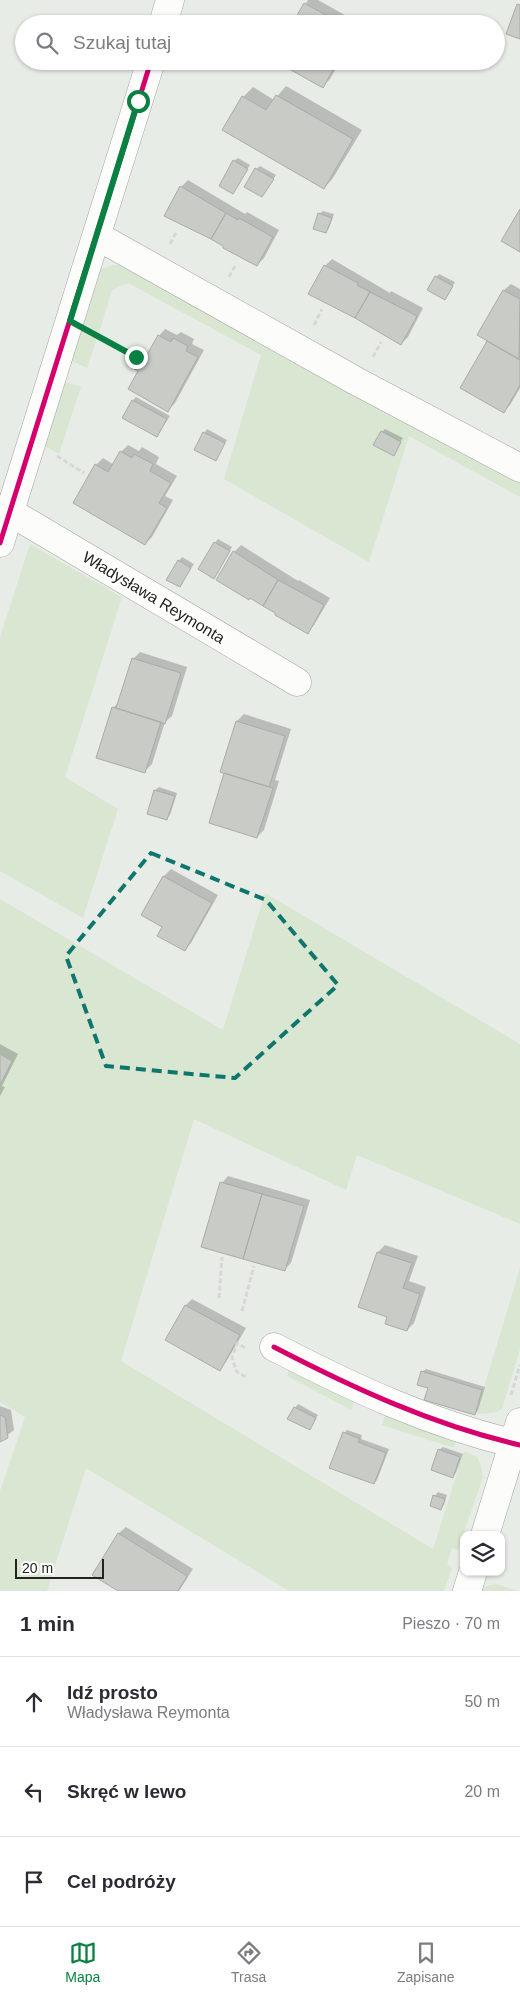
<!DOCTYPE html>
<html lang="pl">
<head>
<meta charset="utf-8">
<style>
	:root { --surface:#fff; --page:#f2f2f3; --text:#2b2b33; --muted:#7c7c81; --line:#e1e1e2; --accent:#0b8043 }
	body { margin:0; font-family:Arial,sans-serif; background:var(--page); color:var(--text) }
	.controls { position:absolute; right:15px; bottom:15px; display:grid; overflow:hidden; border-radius:10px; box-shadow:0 1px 4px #0004 }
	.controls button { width:45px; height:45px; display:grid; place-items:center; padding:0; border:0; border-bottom:1px solid var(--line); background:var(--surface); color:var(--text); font:25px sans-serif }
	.scale { position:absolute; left:15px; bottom:12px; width:89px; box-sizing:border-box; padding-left:5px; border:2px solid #21241f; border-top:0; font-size:14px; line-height:18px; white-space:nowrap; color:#21241f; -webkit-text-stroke:4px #fff; paint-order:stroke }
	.stop { position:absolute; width:15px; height:15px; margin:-11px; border:4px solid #0b8043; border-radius:50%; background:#fff }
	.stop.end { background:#0b8043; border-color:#fff; box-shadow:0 1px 5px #0008 }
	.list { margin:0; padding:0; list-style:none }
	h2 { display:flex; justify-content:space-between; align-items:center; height:65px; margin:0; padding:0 20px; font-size:21px }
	h2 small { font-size:16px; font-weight:400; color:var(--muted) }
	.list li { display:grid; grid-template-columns:32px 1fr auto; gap:15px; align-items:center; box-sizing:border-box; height:90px; padding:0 20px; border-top:1px solid var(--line) }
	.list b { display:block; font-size:19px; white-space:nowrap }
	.list p { margin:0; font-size:16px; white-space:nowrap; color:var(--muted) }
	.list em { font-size:16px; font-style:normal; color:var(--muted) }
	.icon { flex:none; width:28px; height:28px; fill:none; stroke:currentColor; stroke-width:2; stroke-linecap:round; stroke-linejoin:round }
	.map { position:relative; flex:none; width:520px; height:1591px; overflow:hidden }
	.search { position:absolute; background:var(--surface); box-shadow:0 1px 4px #0004; left:15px; right:15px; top:15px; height:55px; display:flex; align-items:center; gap:12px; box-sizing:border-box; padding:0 18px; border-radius:28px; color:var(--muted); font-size:19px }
	.sheet { height:335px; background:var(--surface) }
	nav { display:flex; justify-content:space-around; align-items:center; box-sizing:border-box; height:70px; border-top:1px solid var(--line); background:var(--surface); font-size:14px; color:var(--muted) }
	nav a { display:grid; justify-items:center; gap:2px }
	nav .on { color:var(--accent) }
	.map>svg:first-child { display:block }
</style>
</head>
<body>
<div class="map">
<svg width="520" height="1591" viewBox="0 0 520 1591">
	<rect width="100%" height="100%" fill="#e8ece6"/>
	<path fill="#d9e6d2" d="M113,265H123L520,482V497L409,436L369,562L224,479L261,355L128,283L112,290L99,333L77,320L98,270Z
		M75,327L97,338L87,368L70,360Z
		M65,382L81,387L59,454L41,444L59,383Z
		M30,544L122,597L65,777L118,809L83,918L0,871V637Z
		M265,893L520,1044V1224L357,1155L346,1190L194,1119L121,1361L433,1549L464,1451L477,1457L481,1465L483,1477L458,1550L452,1548L447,1564L452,1568L444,1591H289L86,1468L47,1591H0V1491L25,1417L0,1402V899L223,1030Z
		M520,1268V1349L502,1409L494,1413L476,1414Z
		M290,1366L355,1399L351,1410L287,1376Z
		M386,1413L457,1440L454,1448L382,1425Z
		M496,1584L518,1591H482L483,1587Z"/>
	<path fill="#0003" d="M308,0H318L361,24H293Z
		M278,61H340L330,79L323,86Z
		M286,86L362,130L333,178L324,188L243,97L253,87L274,100Z
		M238,158L250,165L233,192L234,161Z
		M260,166L276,175L262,196L256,169Z
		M188,180L245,214L247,212L279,230L264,258L257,265L225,246L181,187Z
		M323,211L334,214L329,228L326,232L319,214Z
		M332,259L390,293L391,291L423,308L408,337L401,344L325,266Z
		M439,274L455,282L445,299L436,277Z
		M511,284L520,289V388L510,405L503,412L462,388L489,341L479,335L504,290Z
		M165,329L177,335L181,332L194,339L192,344L204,350L175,403L168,410L159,336Z
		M136,397L170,416L157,436L133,400Z
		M207,429L227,440L215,460L195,449Z
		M385,429L403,438L393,454L382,432Z
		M128,445L139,451L142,447L159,457L156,464L177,476L165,496L173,500L152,537L145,544L96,465L103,458L114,465L121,452Z
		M218,539L232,547L217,574L215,543Z
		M241,545L298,581L299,580L330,598L314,625L307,632L234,552Z
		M182,557L194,564L179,586V561Z
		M140,652L187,667L172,716L165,722L152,764L145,771L113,708L120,701L133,659Z
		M244,714L291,729L275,780L279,781L264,830L257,837L226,772L222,771L237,721Z
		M159,787L177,793L170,815L166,819L148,813L155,790Z
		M171,869L218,895L191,943L184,950L164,926L143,914L164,876Z
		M0,1044L18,1054L2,1086L5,1087L0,1096Z
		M228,1176L310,1200L291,1263L284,1270L222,1183Z
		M385,1245L418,1256L409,1281L426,1287L414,1323L407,1330L389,1317L378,1252Z
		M192,1299L246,1328L226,1362L219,1369L186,1305Z
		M426,1369L485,1387L478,1410L475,1414L429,1387L422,1372Z
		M298,1404L318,1415L310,1429L295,1408Z
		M0,1406L11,1410L14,1430L0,1441Z
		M347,1430L362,1435L361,1439L389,1449L377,1480L374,1483L344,1433Z
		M443,1447L463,1454L456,1473L453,1476L439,1450Z
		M438,1492L447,1495L444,1505L440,1508L435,1496Z
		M126,1527L193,1569L179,1591H121L93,1574L119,1533Z"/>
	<path fill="#c8cbc6" stroke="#a9ada8" d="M304,3L342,24H292Z
		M517,4L520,5V39L506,34Z
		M275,61H338L323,88Z
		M276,95L353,139L324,189L222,130L242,96L266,110Z
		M233,160L248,169L233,194L219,186Z
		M255,168L274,179L262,197L244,187Z
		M180,186L226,213L211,239L164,216Z
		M520,209V252L501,241Z
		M226,213L238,220L239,218L273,237L257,266L223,248V246L211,239Z
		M318,213L332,218L326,233L313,229Z
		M324,265L358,283L357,285L370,292L355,318L308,294Z
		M435,276L453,286L445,300L427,290Z
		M503,290L520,299L519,359L477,335Z
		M370,292L417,316L401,345L355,318Z
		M158,335L171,342L173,338L188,346L186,351L198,357L168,412L128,389L138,371L134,369L135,367L139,369Z
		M487,341L520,360V385L504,413L460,388Z
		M132,400L167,419L157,437L122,418Z
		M381,431L401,442L394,456L373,445Z
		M203,432L225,443L216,461L194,450Z
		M120,451L132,458L134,454L153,464L150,471L171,483L159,503L167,508L145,545L73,503L95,464L108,472Z
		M214,542L230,551L214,579L198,569Z
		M233,551L278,580L263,606L250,598L249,600L216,580Z
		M178,560L191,568L180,587L166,580Z
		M278,580L324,605L308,634L275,615V613L263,606Z
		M132,658L181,673L165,724L116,708Z
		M112,707L161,722L145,773L96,758Z
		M236,721L285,736L269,787L220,772Z
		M224,773L273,788L257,838L209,823Z
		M154,790L175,796L167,820L147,814Z
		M163,876L212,903L185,951L157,936L162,927L141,915Z
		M0,1054L12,1061L0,1085Z
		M220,1182L262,1194L243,1259L201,1247Z
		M262,1194L304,1206L285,1271L243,1259Z
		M377,1252L412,1263L403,1288L420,1294L407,1331L385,1324L387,1317L358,1307Z
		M185,1305L240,1335L220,1371L165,1340Z
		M421,1371L482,1390L475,1415L424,1400L428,1388L417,1385Z
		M294,1407L316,1418L310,1430L287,1419Z
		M0,1415L5,1417L8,1438L0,1442Z
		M343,1432L360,1439L358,1442L386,1453L374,1484L329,1468Z
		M438,1449L460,1457L453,1478L431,1470Z
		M433,1495L445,1499L441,1510L430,1506Z
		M118,1533L187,1576L178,1591H118L92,1575Z"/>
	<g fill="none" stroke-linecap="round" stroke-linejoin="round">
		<defs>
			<path id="minor" d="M163,24L170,0
				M97,236L356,381L520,468
				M10,512L297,682
				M0,543L151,61
				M274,1347C353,1388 433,1425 520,1445
				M485,1535L520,1422
				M467,1591L473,1572"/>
		</defs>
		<use href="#minor" stroke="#a2a4a0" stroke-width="29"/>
		<path stroke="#d6d8d5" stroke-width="3" stroke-dasharray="5 2.5" stroke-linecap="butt" d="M170,244L177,231
			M229,277L236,264
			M314,325L322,309
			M95,334L136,357
			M373,357L381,342
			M57,456L84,473
			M219,1298L222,1257
			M242,1311L254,1266
			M245,1348L237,1343L232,1358L237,1372L248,1378
			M511,1395L520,1365"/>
		<use href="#minor" stroke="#fcfcfb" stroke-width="28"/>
		<defs>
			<path id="cycleway" d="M0,543L151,61
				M274,1347C353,1388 433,1425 520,1445"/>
		</defs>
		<use href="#cycleway" stroke="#fff" stroke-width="8"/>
		<use href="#cycleway" stroke="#d6006c" stroke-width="5"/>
	</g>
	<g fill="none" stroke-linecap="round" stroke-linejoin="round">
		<path stroke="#0b8043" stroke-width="6" d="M136,357L70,321L138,101"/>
	</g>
	<path fill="none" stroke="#0f766e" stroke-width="4" stroke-dasharray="10 6" stroke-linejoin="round" d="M151,853L266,900L338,985L235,1078L106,1066L66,956Z"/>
	<g text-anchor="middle" stroke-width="5" stroke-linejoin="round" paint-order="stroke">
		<g font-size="16" fill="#21241f" stroke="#fff">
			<text transform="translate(154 597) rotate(31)" y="6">Władysława Reymonta</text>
		</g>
	</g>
</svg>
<div class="controls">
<button><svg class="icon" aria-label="layers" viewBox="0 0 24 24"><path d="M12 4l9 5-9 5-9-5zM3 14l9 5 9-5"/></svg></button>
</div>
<div class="scale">20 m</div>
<div class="stop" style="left:138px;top:101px"></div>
<div class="stop end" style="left:136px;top:357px"></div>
<div class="search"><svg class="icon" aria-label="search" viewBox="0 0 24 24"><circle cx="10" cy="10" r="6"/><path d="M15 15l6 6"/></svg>Szukaj tutaj</div>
</div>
<section class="sheet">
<h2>1 min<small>Pieszo · 70 m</small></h2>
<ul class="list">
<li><svg class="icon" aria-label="ahead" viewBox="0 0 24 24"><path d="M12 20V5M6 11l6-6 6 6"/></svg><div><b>Idź prosto</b><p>Władysława Reymonta</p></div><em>50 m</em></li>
<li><svg class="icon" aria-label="left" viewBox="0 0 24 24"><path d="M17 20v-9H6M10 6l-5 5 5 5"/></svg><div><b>Skręć w lewo</b></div><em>20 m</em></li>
<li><svg class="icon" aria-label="arrive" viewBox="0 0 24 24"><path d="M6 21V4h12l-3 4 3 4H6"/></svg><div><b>Cel podróży</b></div></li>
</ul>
</section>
<nav>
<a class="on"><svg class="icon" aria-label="map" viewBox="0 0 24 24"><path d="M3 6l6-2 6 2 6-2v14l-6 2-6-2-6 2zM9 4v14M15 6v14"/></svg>Mapa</a>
<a><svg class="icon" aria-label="directions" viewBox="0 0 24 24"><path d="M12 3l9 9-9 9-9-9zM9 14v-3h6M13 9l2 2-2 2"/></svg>Trasa</a>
<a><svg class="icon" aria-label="saved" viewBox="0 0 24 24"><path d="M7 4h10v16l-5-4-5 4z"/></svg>Zapisane</a>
</nav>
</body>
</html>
